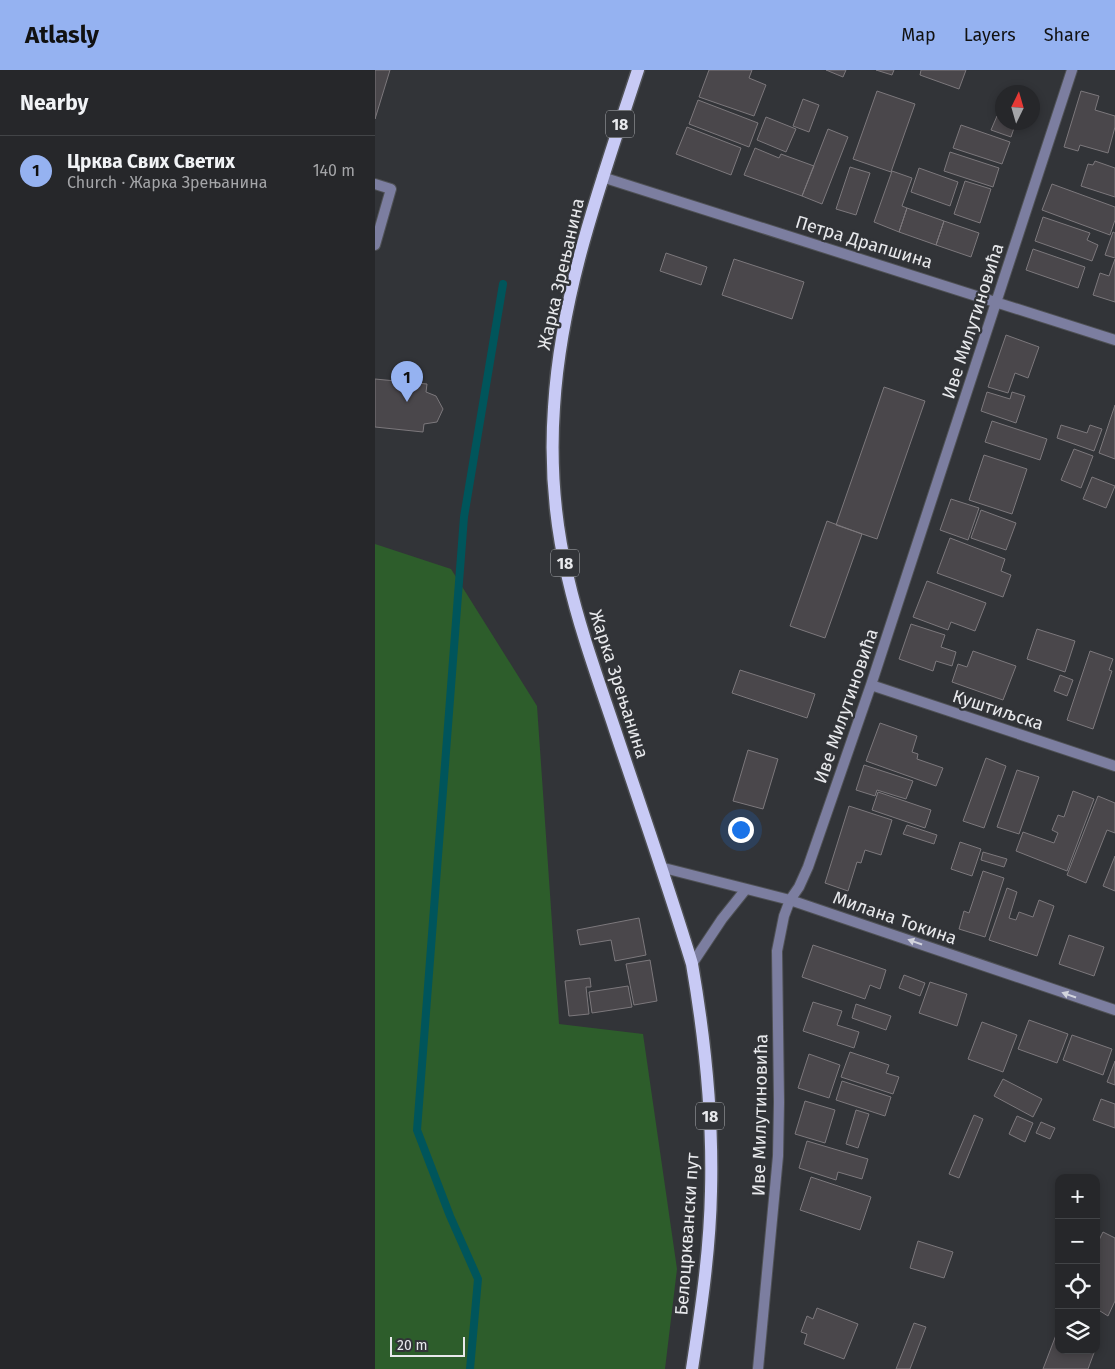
<!DOCTYPE html>
<html lang="en">
<head>
<meta charset="utf-8">
<style>
	:root { --surface:#26272a; --page:#323336; --text:#f1f3f6; --muted:#a4a5a8; --line:#424447; --accent:#95b2f1 }
	body { margin:0; font-family:"Fira Sans",sans-serif; background:var(--page); color:var(--text) }
	.controls { position:absolute; right:15px; bottom:15px; display:grid; overflow:hidden; border-radius:10px; box-shadow:0 2px 8px #0003 }
	.controls button { width:45px; height:45px; display:grid; place-items:center; padding:0; border:0; border-bottom:1px solid var(--line); background:var(--surface); color:var(--text); font:25px sans-serif }
	.compass { position:absolute; left:620px; top:15px; width:45px; height:45px; border-radius:50%; background:var(--surface); box-shadow:0 2px 8px #0003; rotate:5deg }
	.scale { position:absolute; left:15px; bottom:12px; width:75px; box-sizing:border-box; padding-left:5px; border:2px solid #e8e9ec; border-top:0; font-size:14px; line-height:18px; white-space:nowrap; color:#e8e9ec; -webkit-text-stroke:4px #323438; paint-order:stroke }
	.you { position:absolute; left:365px; top:759px; width:18px; height:18px; margin:-12px; border:4px solid #fff; border-radius:50%; background:#1a73e8; box-shadow:0 0 0 8px #1a73e833 }
	.badge { display:grid; place-items:center; width:32px; height:32px; border-radius:50%; background:var(--accent); color:#111; font-size:16px; font-weight:700 }
	.pin { position:absolute; translate:-50% -41px; filter:drop-shadow(0 1px 2px #0008) }
	.pin::after { content:''; position:absolute; top:26px; width:18px; height:15px; background:inherit; clip-path:polygon(0 0,100% 0,50% 100%) }
	.list { margin:0; padding:0; list-style:none }
	h2 { display:flex; justify-content:space-between; align-items:center; height:65px; margin:0; padding:0 20px; font-size:21px }
	h2 small { font-size:16px; font-weight:400; color:var(--muted) }
	.list li { display:grid; grid-template-columns:32px 1fr auto; gap:15px; align-items:center; box-sizing:border-box; height:70px; padding:0 20px; border-top:1px solid var(--line) }
	.list b { display:block; font-size:19px; white-space:nowrap }
	.list p { margin:0; font-size:16px; white-space:nowrap; color:var(--muted) }
	.list em { font-size:16px; font-style:normal; color:var(--muted) }
	.icon { flex:none; width:28px; height:28px; fill:none; stroke:currentColor; stroke-width:2; stroke-linecap:round; stroke-linejoin:round }
	.map { position:relative; flex:none; width:740px; height:1299px; overflow:hidden }
	header { display:flex; align-items:center; gap:30px; box-sizing:border-box; height:70px; padding:0 25px; background:var(--accent); color:#111 }
	header strong { font-size:24px }
	nav { display:flex; gap:28px; margin-inline-start:auto; font-size:18px }
	main { display:flex }
	aside { flex:1; background:var(--surface) }
	.map>svg:first-child { display:block }
</style>
</head>
<body>
<header>
<strong>Atlasly</strong>
<nav><a>Map</a><a>Layers</a><a>Share</a></nav>
</header>
<main>
<aside>
<h2>Nearby<small></small></h2>
<ul class="list">
<li><span class="badge">1</span><div><b>Црква Свих Светих</b><p>Church · Жарка Зрењанина</p></div><em>140 m</em></li>
</ul>
</aside>
<div class="map">
<svg width="740" height="1299" viewBox="0 0 740 1299">
	<rect width="100%" height="100%" fill="#323438"/>
	<path fill="#2d5d2b" d="M0,474L76,499L162,636L184,954L268,964L302,1199L290,1299H0Z"/>
	<g fill="none" stroke-linecap="round" stroke-linejoin="round">
		<path stroke="#00555b" stroke-width="8" d="M95,1299L103,1209L75,1146L42,1060L89,447L128,214"/>
	</g>
	<path fill="#4a474b" stroke="#7c787c" d="M0,0H15L0,49Z
		M334,0H377L374,8L391,15L379,46L324,27Z
		M451,0H471L468,7Z
		M501,0H519L517,5Z
		M546,0H591L584,19L545,5Z
		M502,21L540,34L516,102L478,89Z
		M706,21L724,26L720,40L740,46V57L733,83L705,75L703,81L689,77Z
		M428,29L444,35L434,62L418,56Z
		M323,30L383,53L374,77L314,54Z
		M622,46L628,48V52H641L636,67L616,60Z
		M391,47L421,59L411,82L382,70Z
		M586,55L635,72L627,94L578,78Z
		M312,57L366,78L356,105L301,84Z
		M453,59L473,67L447,134L427,126Z
		M380,78L404,88L406,84L439,96L427,126L369,105Z
		M575,82L624,98L618,117L569,101Z
		M720,91L740,98V127L706,116L713,94L718,95Z
		M475,97L495,103L481,145L461,139Z
		M544,98L583,112L575,136L536,122Z
		M517,101L537,108L527,136L532,138L524,162L499,152Z
		M590,111L616,119L605,153L579,144Z
		M677,114L740,137V150L735,165L667,140Z
		M532,138L569,151L561,175L524,162Z
		M668,147L715,163L712,170L723,175L717,191L660,171Z
		M569,151L604,163L596,187L561,175Z
		M738,162L740,163V188L730,185Z
		M658,179L710,197L703,218L651,200Z
		M291,183L332,197L326,215L285,201Z
		M359,189L429,212L417,249L347,225Z
		M740,189V232L718,225L725,203L734,206Z
		M631,265L664,277L653,308L640,303L633,323L613,317Z
		M0,309L52,314L51,322L61,326L68,339L62,352L49,354L48,362L0,357Z
		M509,317L550,331L502,469L461,455Z
		M612,322L635,329L637,322L650,326L641,353L606,341Z
		M740,335V389L724,383Z
		M617,351L672,369L665,390L610,372Z
		M686,355L712,363L715,355L727,359L719,381L682,368Z
		M699,379L718,386L706,418L686,410Z
		M609,385L652,399L637,444L594,430Z
		M717,407L740,416L731,438L708,429Z
		M576,429L604,438L593,470L565,460Z
		M606,440L641,453L631,480L596,468Z
		M452,451L487,464L450,568L415,556Z
		M575,468L630,489L626,501L636,505L628,527L562,503Z
		M552,511L611,533L600,561L576,552L573,560L538,547Z
		M536,554L570,565L566,577L581,582L577,596L561,591L558,601L524,589Z
		M662,559L700,571L690,602L652,589Z
		M598,581L641,596L628,630L577,612L583,594L592,597Z
		M715,581L738,589L734,600L737,601L718,659L692,650Z
		M365,600L440,624L432,648L357,623Z
		M685,605L698,610L692,626L679,621Z
		M505,653L542,666L537,682L543,684L542,689L568,698L561,716L491,691Z
		M373,680L403,689L388,739L358,731Z
		M611,688L631,696L609,758L588,751Z
		M489,695L538,711L531,729L502,720L500,726L481,720Z
		M642,700L664,707L644,764L622,757Z
		M698,721L719,729L692,801L641,781L648,762L679,773L683,763L677,760L683,745L689,747Z
		M503,722L556,740L550,758L497,740Z
		M723,726L740,733V763L732,760L711,813L692,805Z
		M474,736L517,750L506,785L490,780L486,793L482,792L473,821L450,813Z
		M532,755L562,765L559,774L528,764Z
		M585,772L606,779L597,806L576,799Z
		M608,782L632,789L629,797L606,790Z
		M740,786V821L728,816Z
		M608,801L629,808L610,867L584,859L589,841L594,843Z
		M632,818L642,822L634,848L641,850L644,842L658,847L664,830L679,836L662,886L614,870Z
		M264,848L271,885L240,891L236,870L205,875L202,860Z
		M694,865L729,877L719,906L684,894Z
		M438,875L511,900L505,919L495,915L490,929L427,907Z
		M275,890L282,931L259,935L251,894Z
		M529,905L550,913L545,926L524,918Z
		M215,908L216,917H211L214,944L194,946L190,911Z
		M555,912L592,924L582,956L544,943Z
		M253,916L257,937L217,943L214,922Z
		M438,932L467,941L462,955L484,962L479,978L428,961Z
		M481,934L516,946L511,960L477,948Z
		M654,950L693,964L682,993L643,979Z
		M607,952L642,965L628,1002L593,989Z
		M697,965L737,979L728,1005L688,990Z
		M475,982L514,995L511,1003L524,1007L518,1024L466,1007Z
		M434,984L465,995L454,1028L423,1018Z
		M740,991V1015L732,1012Z
		M628,1009L667,1029L658,1047L619,1026Z
		M467,1011L516,1027L510,1046L461,1030Z
		M726,1029L740,1034V1058L718,1050Z
		M430,1031L460,1040L450,1073L420,1064Z
		M481,1040L494,1044L483,1078L471,1074Z
		M599,1045L608,1049L584,1108L574,1104Z
		M642,1046L658,1053L650,1072L634,1064Z
		M666,1052L680,1058L675,1069L661,1063Z
		M432,1071L493,1089L487,1109L463,1102L461,1110L424,1098Z
		M436,1107L496,1127L485,1160L425,1140Z
		M728,1162L740,1168V1231L733,1246L725,1241L721,1248V1176Z
		M543,1171L578,1182L569,1208L535,1198Z
		M442,1238L483,1254L469,1289L429,1274L432,1264L426,1262L432,1246L438,1249Z
		M539,1253L551,1257L535,1299H521Z
		M681,1265L684,1266V1280H720L713,1299H668Z"/>
	<g fill="none" stroke-linecap="round" stroke-linejoin="round">
		<defs>
			<path id="service" d="M0,114L16,119L0,175"/>
			<path id="minor" d="M227,107L740,270
				M496,615L740,696
				M285,797L415,830L740,940
				M317,894L347,849L371,819
				M383,1299L403,1086L404,1032L402,881L409,846L415,830L424,817L433,797L496,615L697,0"/>
			<path id="primary" d="M263,0C227,110 186,221 179,337C175,394 180,454 193,508C205,560 223,609 240,660C266,738 293,815 317,894C330,969 338,1044 336,1121C335,1180 326,1240 317,1299"/>
		</defs>
		<use href="#service" stroke="#4f5155" stroke-width="12"/>
		<use href="#minor" stroke="#4f5155" stroke-width="12"/>
		<use href="#primary" stroke="#4f5155" stroke-width="15"/>
		<use href="#service" stroke="#7c7ea0" stroke-width="10"/>
		<use href="#minor" stroke="#7c7ea0" stroke-width="10"/>
		<use href="#primary" stroke="#c8caf5" stroke-width="12"/>
	</g>
	<defs><path id="oneway-solid" d="M-6-.8H1V-3.2L6.5 0L1 3.2V.8H-6Z" transform="scale(1.25)"/></defs>
	<g fill="#d2d4dd">
		<use href="#oneway-solid" transform="translate(540 872) rotate(-161)"/>
		<use href="#oneway-solid" transform="translate(694 925) rotate(-161)"/>
	</g>
	<g text-anchor="middle" stroke-width="4.5" stroke-linejoin="round" paint-order="stroke">
		<g fill="#323438" stroke="#b1b3b6" stroke-width="1">
			<rect x="231" y="40.5" width="28" height="27" rx="4"/>
			<rect x="176" y="479.5" width="28" height="27" rx="4"/>
			<rect x="321" y="1032.5" width="28" height="27" rx="4"/>
		</g>
		<g font-size="16" font-weight="bold" fill="#e8e9ec">
			<text x="245" y="60">18</text>
			<text x="190" y="499">18</text>
			<text x="335" y="1052">18</text>
		</g>
		<g font-size="18" fill="#e8e9ec" stroke="#323438">
			<text transform="translate(489 172) rotate(17)" y="6">Петра Драпшина</text>
			<text transform="translate(186 204) rotate(-77)" y="6">Жарка Зрењанина</text>
			<text transform="translate(598 251) rotate(-72)" y="6">Иве Милутиновића</text>
			<text transform="translate(244 614) rotate(72)" y="6">Жарка Зрењанина</text>
			<text transform="translate(471 636) rotate(-71)" y="6">Иве Милутиновића</text>
			<text transform="translate(623 640) rotate(18)" y="6">Куштиљска</text>
			<text transform="translate(520 848) rotate(19)" y="6">Милана Токина</text>
			<text transform="translate(385 1045) rotate(-89)" y="6">Иве Милутиновића</text>
			<text transform="translate(312 1164) rotate(-86)" y="6">Белоцрквански пут</text>
		</g>
	</g>
</svg>
<div class="controls">
<button>+</button>
<button>−</button>
<button><svg class="icon" aria-label="locate" viewBox="0 0 24 24"><circle cx="12" cy="12" r="6"/><path d="M12 2v4M12 18v4M2 12h4M18 12h4"/></svg></button>
<button><svg class="icon" aria-label="layers" viewBox="0 0 24 24"><path d="M12 4l9 5-9 5-9-5zM3 14l9 5 9-5"/></svg></button>
</div>
<svg class="compass" viewBox="-18 -18 36 36"><path d="M0-13l5 13h-10z" fill="#e53935"/><path d="M0 13l5-13h-10z" fill="#a4a5a8"/></svg>
<div class="scale">20 m</div>
<div class="you"></div>
<div class="pin badge" style="left:32px;top:332px">1</div>
</div>
</main>
</body>
</html>
